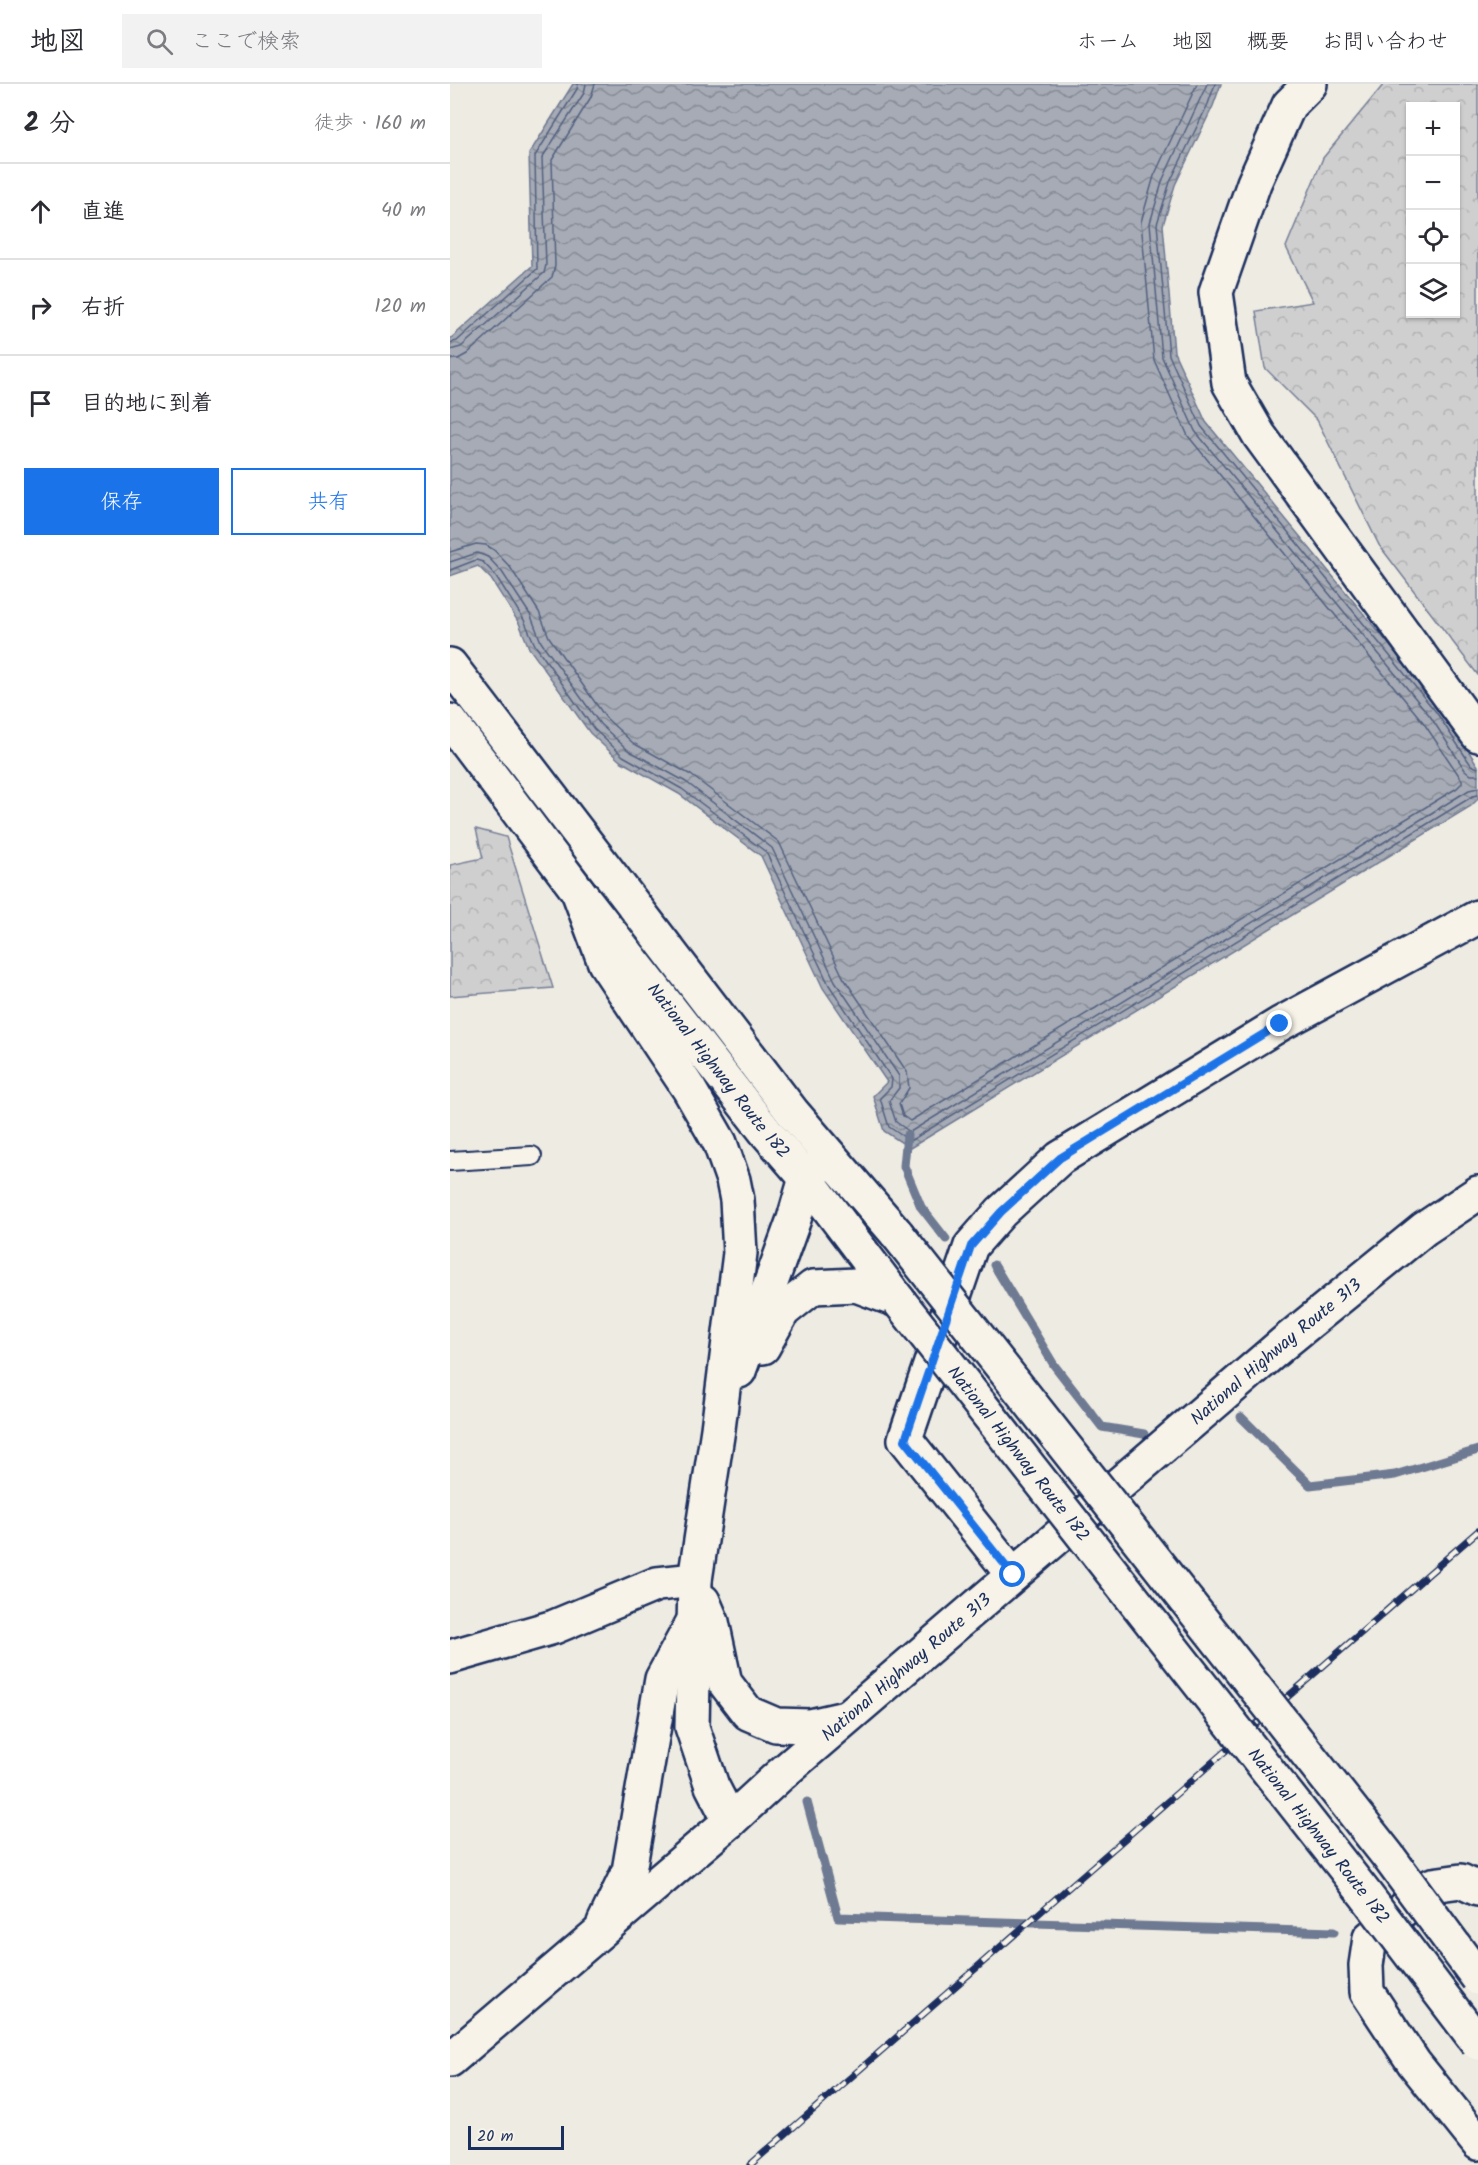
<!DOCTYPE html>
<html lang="ja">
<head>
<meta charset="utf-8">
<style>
	:root { --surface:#fff; --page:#f2f2f3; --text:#2b2b33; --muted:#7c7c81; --line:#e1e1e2; --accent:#1a73e8 }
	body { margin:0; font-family:Kalam,"Klee One",sans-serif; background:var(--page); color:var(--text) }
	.controls { position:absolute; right:18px; top:18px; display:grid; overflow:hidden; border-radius:0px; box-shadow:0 2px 4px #0004 }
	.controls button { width:54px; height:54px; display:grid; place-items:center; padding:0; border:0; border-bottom:2px solid var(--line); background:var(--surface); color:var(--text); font:30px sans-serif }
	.scale { position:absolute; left:18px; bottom:15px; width:96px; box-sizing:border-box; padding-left:6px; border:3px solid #1b2f5e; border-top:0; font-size:16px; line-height:21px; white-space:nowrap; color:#1b2f5e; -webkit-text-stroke:4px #f7f3e8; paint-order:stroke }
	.stop { position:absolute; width:18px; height:18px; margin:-14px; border:4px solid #1a73e8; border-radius:50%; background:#fff }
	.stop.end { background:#1a73e8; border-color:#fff; box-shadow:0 2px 6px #0008 }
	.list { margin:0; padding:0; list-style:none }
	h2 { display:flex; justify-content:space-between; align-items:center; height:78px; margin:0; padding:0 24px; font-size:26px }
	h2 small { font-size:20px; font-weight:400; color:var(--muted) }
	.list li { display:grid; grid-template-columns:39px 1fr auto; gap:18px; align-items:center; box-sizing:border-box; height:96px; padding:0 24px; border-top:2px solid var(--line) }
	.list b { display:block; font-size:22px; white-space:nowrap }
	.list em { font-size:20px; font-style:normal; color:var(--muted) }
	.actions { display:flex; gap:12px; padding:18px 24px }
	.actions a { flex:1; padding:14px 0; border:2px solid var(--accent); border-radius:0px; text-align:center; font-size:21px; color:var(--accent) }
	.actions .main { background:var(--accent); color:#fff }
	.icon { flex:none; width:33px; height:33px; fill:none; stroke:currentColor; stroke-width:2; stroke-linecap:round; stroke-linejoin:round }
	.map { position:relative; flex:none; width:1028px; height:2081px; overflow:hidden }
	header { display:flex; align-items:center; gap:36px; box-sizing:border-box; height:84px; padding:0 30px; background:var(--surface); border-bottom:2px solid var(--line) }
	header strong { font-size:28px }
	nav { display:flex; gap:33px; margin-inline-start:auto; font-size:21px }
	.search { width:420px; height:54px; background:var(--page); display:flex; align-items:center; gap:15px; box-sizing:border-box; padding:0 21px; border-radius:0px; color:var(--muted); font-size:22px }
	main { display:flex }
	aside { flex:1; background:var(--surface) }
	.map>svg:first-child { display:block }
</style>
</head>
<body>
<header>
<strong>地図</strong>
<div class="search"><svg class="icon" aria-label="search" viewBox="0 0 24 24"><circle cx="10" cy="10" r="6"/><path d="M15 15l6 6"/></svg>ここで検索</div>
<nav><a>ホーム</a><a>地図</a><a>概要</a><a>お問い合わせ</a></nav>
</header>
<main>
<aside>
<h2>2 分<small>徒歩 · 160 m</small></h2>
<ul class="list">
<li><svg class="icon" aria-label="ahead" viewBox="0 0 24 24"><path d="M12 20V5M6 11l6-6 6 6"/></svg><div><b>直進</b></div><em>40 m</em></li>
<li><svg class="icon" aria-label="right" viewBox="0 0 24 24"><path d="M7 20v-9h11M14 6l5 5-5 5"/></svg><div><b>右折</b></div><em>120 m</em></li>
<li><svg class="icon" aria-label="arrive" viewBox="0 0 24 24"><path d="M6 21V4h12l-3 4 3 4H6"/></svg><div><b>目的地に到着</b></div></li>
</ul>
<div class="actions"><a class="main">保存</a><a>共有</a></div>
</aside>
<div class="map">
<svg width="1028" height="2081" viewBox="0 0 1028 2081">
	<defs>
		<pattern id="forest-crowns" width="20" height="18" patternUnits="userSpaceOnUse" patternTransform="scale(1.5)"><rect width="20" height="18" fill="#cfcfcf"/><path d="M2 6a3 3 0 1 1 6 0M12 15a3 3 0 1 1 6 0" fill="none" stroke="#b1b2b4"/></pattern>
		<pattern id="water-waves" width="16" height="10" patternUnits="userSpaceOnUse" patternTransform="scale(1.5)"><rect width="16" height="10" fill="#a6abb5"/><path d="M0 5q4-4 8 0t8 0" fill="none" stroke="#868c96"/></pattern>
	</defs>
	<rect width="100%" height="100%" fill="#eeebe2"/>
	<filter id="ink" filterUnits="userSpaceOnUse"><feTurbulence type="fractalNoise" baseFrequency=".0167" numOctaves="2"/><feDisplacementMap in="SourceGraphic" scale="12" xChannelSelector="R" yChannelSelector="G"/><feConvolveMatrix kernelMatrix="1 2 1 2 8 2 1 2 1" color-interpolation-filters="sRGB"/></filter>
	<g filter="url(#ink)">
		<path fill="url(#forest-crowns)" stroke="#757f96" stroke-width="1.5" fill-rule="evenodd" d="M934,0H1028V591L929,461L867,336L815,284L806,227L863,218L836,163L873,74ZM1006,22V230H960V22Z
			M26,745L56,753L103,904L0,912V781L33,774Z"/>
		<path fill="url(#water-waves)" stroke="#6e7992" stroke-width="1.5" d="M123,0H771L763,22L725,101L713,141L724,268L756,338L991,624L1028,682V715L1021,722L460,1064L434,1047L423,1012L437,998L373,904L311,772L229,710L170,677L140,649L79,564L69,539L41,495L28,482L0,492V255L82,182L79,70Z"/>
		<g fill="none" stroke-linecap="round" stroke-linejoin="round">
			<path stroke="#536181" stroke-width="1.5" d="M757,0L713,95L700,139L712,273L745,347L980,632L1015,686L1021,691H1028
				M765,0L758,20L720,98L707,140L719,271L751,342L986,628L1021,681L1028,684
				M0,259L7,257L87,185L85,72L127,5L128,0
				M0,266L11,263L94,189L96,181L92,74L134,9L136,0
				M0,275H8L17,270L102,193L105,182L102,76L141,13L145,0
				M0,468L26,460L36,461L44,466L60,483L89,528L99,553L156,634L183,659L241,691L329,758L393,893L457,988L459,1004L449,1020L453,1032L460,1037L1007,704L1012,699V696L973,638L738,352L704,276L691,138L704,92L747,0
				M0,478L27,469L38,473L52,488L81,532L91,558L150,640L178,666L236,698L322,764L385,897L449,992V1004L439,1017L446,1038L460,1048L1019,706L1028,704
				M0,486L26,476L33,478L46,492L74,536L85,561L144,645L173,672L232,705L316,768L379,901L442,995L441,1003L430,1014L439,1043L460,1057L1023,712L1028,711"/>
			<path stroke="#6e7992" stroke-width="9" d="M457,1051L454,1082L471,1123L496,1155
				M544,1181L604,1281L652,1343L694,1350
				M791,1333L860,1401L945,1391L1028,1366
				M357,1718L388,1833L884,1848"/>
			<defs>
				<path id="service" d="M0,1077L82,1072"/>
				<path id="minor" d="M860,0L839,21L804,99L766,208L779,299L809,351L1028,651
					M563,1491L455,1355L521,1162L551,1128L610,1074L830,940L1028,833
					M0,1573L104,1543L207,1500L245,1496
					M1028,1805L1011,1797L982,1801L920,1854L916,1881L917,1908L964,1979L1028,2059"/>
				<g id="trunk">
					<path d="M0,581L343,1029L447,1150"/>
					<path id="s1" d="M0,637L128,807L316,1048L356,1094L449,1217"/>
					<path d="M128,807L155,879L239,1005L270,1059L283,1096L287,1116L290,1169L268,1345L245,1496L242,1643L262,1702L280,1737"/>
					<path d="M313,1263L333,1227L363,1203L406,1201L449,1217"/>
					<path d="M289,1287L344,1135L356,1094L369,1083"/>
					<path d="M253,1517L262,1538L275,1599L298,1629L326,1641L360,1642L395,1634"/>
					<path d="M154,1839L179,1787L212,1595L242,1540"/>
					<path id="s2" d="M0,1976L280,1737L330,1691L835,1258L974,1145L1028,1109"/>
				</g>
			</defs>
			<use href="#service" stroke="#1b2f5e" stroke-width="22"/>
			<use href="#minor" stroke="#1b2f5e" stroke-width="38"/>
			<use href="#trunk" stroke="#1b2f5e" stroke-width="38"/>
			<use href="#service" stroke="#f7f3e8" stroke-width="18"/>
			<use href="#minor" stroke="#f7f3e8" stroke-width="33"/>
			<use href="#trunk" stroke="#f7f3e8" stroke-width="33"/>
			<defs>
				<path id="rail" d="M300,2081L1028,1447"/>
			</defs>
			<use href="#rail" stroke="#1b2f5e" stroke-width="7"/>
			<use href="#rail" stroke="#f7f3e8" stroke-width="4.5" stroke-dasharray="14" stroke-linecap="butt"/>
			<defs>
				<g id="trunk-bridge">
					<path d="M447,1150L938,1772L1028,1894"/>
					<path id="s3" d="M449,1217L915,1810L1028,1959"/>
				</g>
			</defs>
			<use href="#trunk-bridge" stroke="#1b2f5e" stroke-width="38" stroke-linecap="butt"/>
			<use href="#trunk-bridge" stroke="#f7f3e8" stroke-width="33"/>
		</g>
	</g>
	<g fill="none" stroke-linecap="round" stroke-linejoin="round" filter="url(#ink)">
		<path stroke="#1a73e8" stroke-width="8" d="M563,1491L455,1356L521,1162L551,1128L610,1074L830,940"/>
	</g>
	<g text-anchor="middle" stroke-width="4.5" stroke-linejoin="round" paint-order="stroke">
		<g font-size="18" fill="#1b2f5e" stroke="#f7f3e8">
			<text dy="6" stroke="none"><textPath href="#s1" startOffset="441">National Highway Route 182</textPath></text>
			<text dy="6" stroke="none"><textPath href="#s2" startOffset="1088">National Highway Route 313</textPath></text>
			<text dy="6" stroke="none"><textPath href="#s3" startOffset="194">National Highway Route 182</textPath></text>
			<text dy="6" stroke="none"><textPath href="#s2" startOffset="602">National Highway Route 313</textPath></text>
			<text dy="6" stroke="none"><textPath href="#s3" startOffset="680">National Highway Route 182</textPath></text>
		</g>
	</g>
</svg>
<div class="controls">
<button>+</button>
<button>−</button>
<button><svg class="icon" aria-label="locate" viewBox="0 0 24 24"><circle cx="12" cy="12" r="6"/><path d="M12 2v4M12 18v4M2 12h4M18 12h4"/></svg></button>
<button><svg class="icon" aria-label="layers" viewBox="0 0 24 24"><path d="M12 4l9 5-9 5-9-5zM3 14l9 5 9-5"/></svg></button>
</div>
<div class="scale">20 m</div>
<div class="stop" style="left:563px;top:1491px"></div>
<div class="stop end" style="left:830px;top:940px"></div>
</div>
</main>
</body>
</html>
